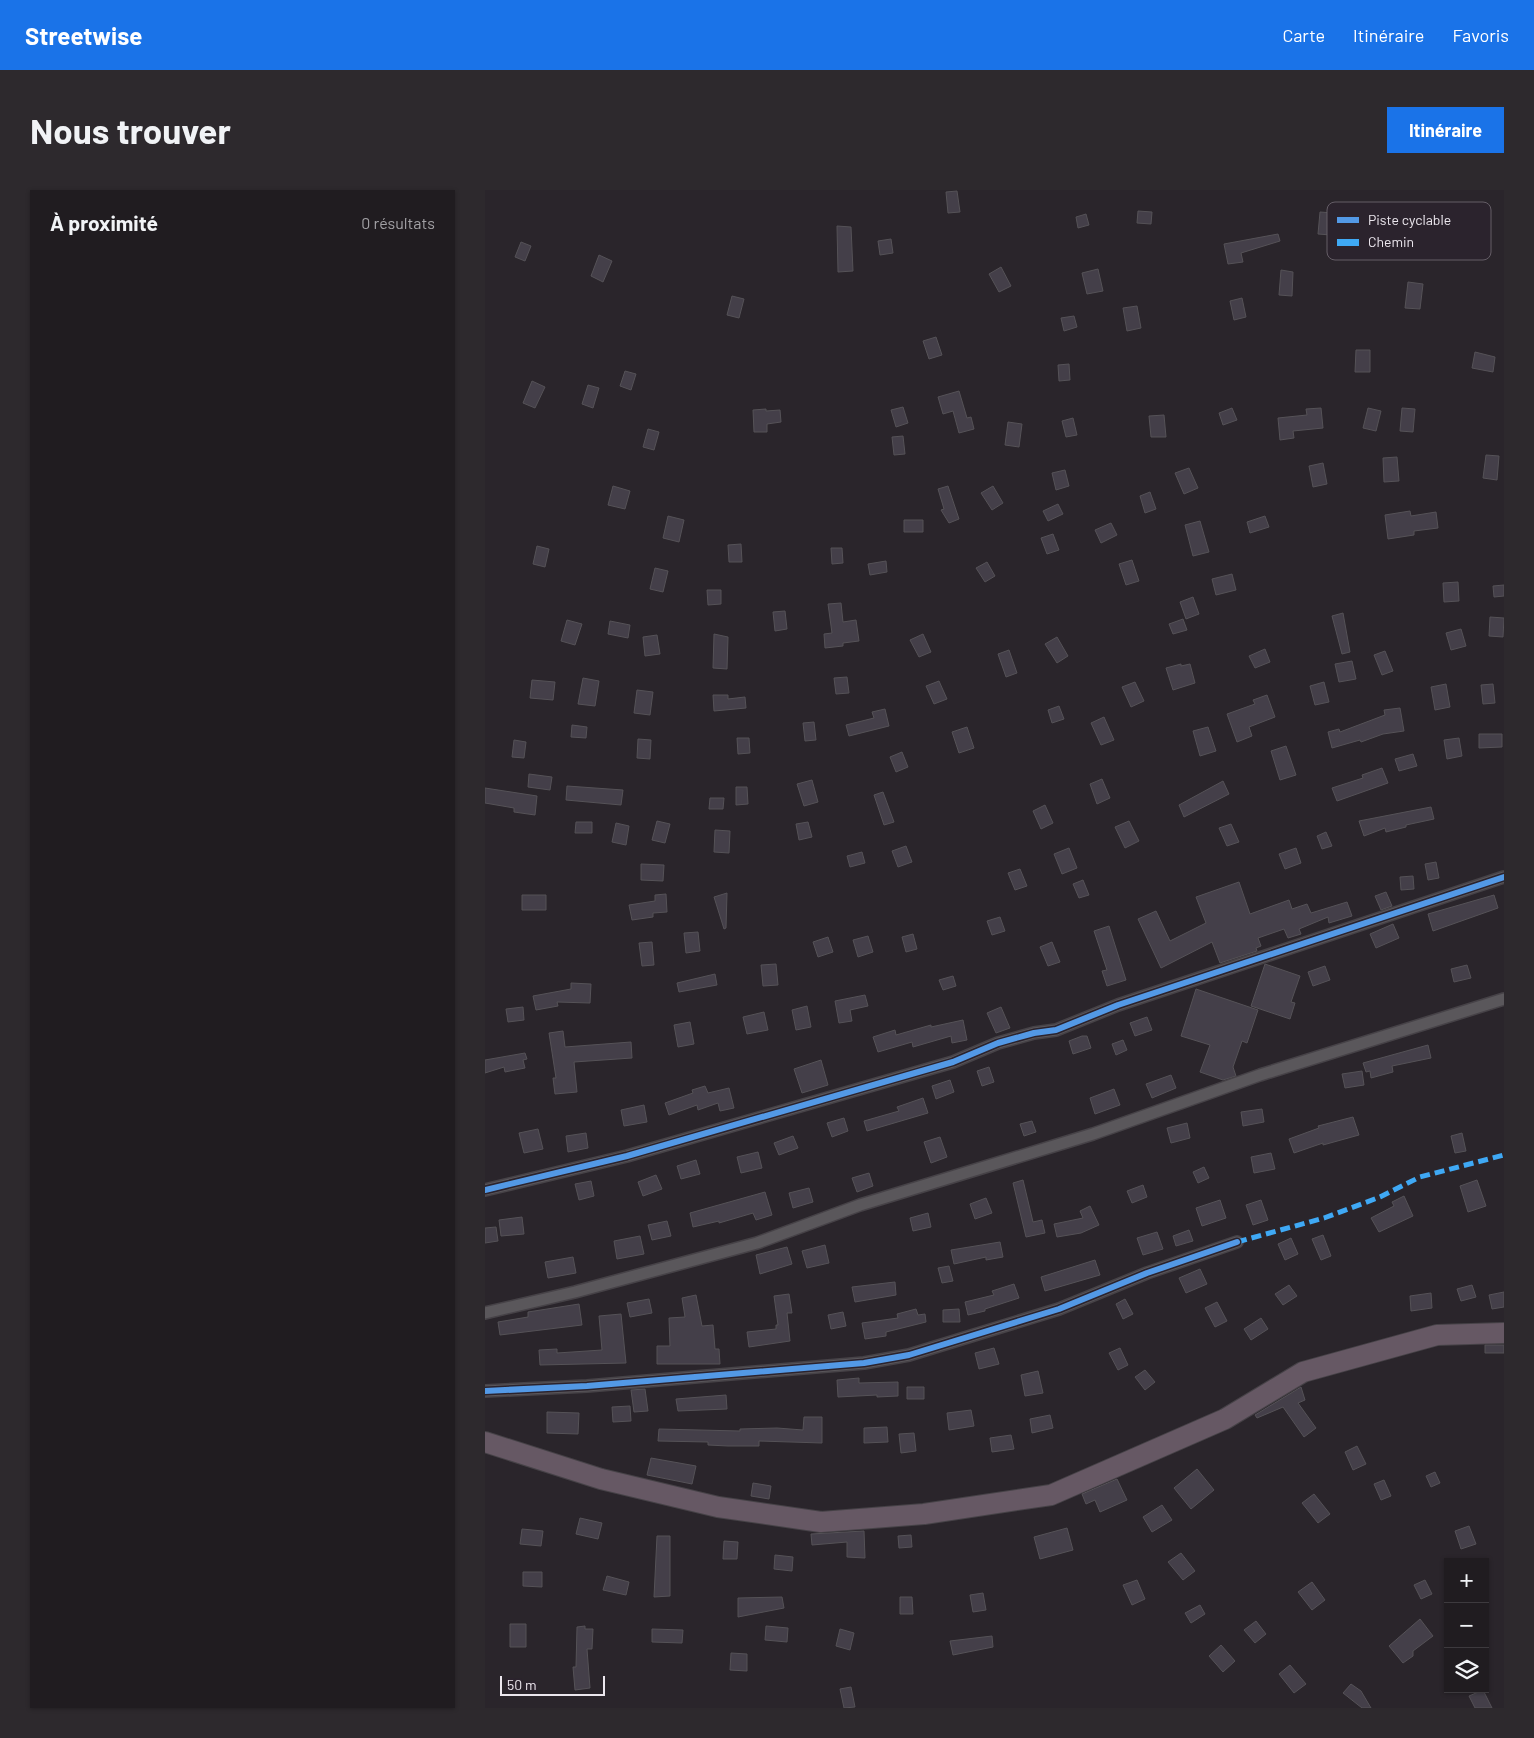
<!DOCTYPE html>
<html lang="fr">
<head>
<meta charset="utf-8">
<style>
	:root { --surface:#201c20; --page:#2d292d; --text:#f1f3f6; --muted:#a2a1a5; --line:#3d3a3e; --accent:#1a73e8 }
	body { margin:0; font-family:Barlow,sans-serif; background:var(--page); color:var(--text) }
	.controls { position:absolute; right:15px; bottom:15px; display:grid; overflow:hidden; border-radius:0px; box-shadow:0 1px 4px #0004 }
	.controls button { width:45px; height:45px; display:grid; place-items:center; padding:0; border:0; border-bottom:1px solid var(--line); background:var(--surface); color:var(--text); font:25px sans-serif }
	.scale { position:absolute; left:15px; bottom:12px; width:105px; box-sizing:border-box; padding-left:5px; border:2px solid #ece7ee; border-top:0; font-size:14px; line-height:18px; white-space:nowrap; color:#ece7ee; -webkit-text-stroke:4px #2b232d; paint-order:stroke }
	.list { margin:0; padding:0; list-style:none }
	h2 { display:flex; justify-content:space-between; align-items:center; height:65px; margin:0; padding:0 20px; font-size:21px }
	h2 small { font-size:16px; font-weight:400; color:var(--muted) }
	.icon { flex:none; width:28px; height:28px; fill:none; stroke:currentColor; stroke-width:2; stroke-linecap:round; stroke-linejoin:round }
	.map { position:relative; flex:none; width:1019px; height:1518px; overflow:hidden; border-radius:0px }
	header { display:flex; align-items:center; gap:30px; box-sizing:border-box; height:70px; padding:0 25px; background:var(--accent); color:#fff }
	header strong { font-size:24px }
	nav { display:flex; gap:28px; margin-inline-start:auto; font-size:18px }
	.intro { display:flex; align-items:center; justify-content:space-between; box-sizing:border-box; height:120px; padding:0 30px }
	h1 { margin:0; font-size:35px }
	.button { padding:12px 22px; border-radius:0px; background:var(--accent); color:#fff; font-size:18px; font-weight:700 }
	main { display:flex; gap:30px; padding:0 30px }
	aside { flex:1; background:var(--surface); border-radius:0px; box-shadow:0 1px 4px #0004 }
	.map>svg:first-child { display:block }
</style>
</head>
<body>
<header>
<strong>Streetwise</strong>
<nav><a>Carte</a><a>Itinéraire</a><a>Favoris</a></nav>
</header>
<div class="intro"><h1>Nous trouver</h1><a class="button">Itinéraire</a></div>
<main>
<aside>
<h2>À proximité<small>0 résultats</small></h2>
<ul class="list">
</ul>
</aside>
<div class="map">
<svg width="1019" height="1518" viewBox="0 0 1019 1518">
	<rect width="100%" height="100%" fill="#2a252b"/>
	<path fill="#443f49" stroke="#555257" d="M472,1L475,22L463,23L461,2Z
		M653,21L667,22L666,34L652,33Z
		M835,22L848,23L846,45L833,44Z
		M601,24L604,35L593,38L591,27Z
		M352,36L366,37L368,81L353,82Z
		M793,44L795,51L756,63L758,72L743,74L739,54Z
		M406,49L408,63L395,65L393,51Z
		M36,52L46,56L40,71L30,67Z
		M114,65L127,71L118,92L106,86Z
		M516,77L526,96L514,102L504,84Z
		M613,79L618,101L602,104L597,83Z
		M796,80L808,82L807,106L794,105Z
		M923,92L938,94L935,119L920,118Z
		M247,106L259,109L254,128L242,125Z
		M757,108L761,127L749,130L745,111Z
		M652,116L656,138L642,141L638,118Z
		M589,126L592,137L579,141L576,128Z
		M451,147L457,165L444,169L438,151Z
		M871,160H885V182H870Z
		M990,162L1010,167L1008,182L987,178Z
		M584,174L585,190L574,191L573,175Z
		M140,181L151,184L146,200L135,196Z
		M47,191L60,197L50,218L38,213Z
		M103,195L114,198L108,218L97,214Z
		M474,201L482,228L486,227L489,239L474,243L468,221L458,224L453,207Z
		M418,217L423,233L411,237L406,220Z
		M747,218L752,230L738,235L734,223Z
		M836,218L838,238L808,241L809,248L795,250L793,228L822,225L821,219Z
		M883,218L896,221L891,241L878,238Z
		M917,218L930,219L928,242L915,241Z
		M281,219V221L295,220L296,232L282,234V242H269L268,220Z
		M679,225L681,247H666L664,226Z
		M588,228L592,245L581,247L577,231Z
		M523,232L537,234L534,257L520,255Z
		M163,239L174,242L169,260L158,257Z
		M418,246L420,264L409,265L407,247Z
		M1001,265L1014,266L1012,290L998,288Z
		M912,267L914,291L899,292L898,268Z
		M838,273L842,294L828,297L824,276Z
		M704,278L713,298L699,304L690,283Z
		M580,280L584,296L571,300L567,283Z
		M128,296L145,301L140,319L123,315Z
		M463,296L474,329L464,333L456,320L459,319L453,299Z
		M508,296L518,313L507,320L496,303Z
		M665,302L671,319L660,323L655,306Z
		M573,314L578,324L563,331L558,321Z
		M925,321L926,326L951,322L953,338L929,341V345L903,349L900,325Z
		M183,326L199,330L194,352L178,348Z
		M780,326L784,337L765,343L762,332Z
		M419,330H438V342H419Z
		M715,331L724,362L708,366L700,335Z
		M626,333L632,345L616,353L610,340Z
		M568,344L574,360L562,364L556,348Z
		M256,354L257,372H244L243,355Z
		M52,356L64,359L60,377L48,374Z
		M346,358H357L358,373L347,374Z
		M647,370L654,391L641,395L634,374Z
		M401,371L402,382L385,385L383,374Z
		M502,372L510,386L500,392L491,378Z
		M170,378L183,381L178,402L165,399Z
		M747,384L751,400L731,405L727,389Z
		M973,392L974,411L959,412L958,393Z
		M1019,395V406L1009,407L1008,396Z
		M222,400H236V414L223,415Z
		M708,407L714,424L701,429L695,412Z
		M356,413L358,432L371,430L374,451L358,453V456L340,458L339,444L347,443L343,414Z
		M300,421L302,439L290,441L288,422Z
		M858,423L865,462L857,464L847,426Z
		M1005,427L1019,428L1018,447L1004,446Z
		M698,429L702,440L688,444L684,434Z
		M82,430L97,434L90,455L76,451Z
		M125,431L145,435L143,448L123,444Z
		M976,439L981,456L966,460L961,443Z
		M229,444L243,447L242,479L228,478Z
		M438,444L446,462L434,467L425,450Z
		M172,445L175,464L160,466L158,447Z
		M572,447L583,466L572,473L560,454Z
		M780,459L785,472L770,478L764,466Z
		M524,460L532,483L521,487L513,464Z
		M900,461L908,481L897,485L889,465Z
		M867,471L871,489L854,492L850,474Z
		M696,474V476L705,474L710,493L688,500L681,478Z
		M362,487L364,503L351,504L349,488Z
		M98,488L114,491L110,516L93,514Z
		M47,490L70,492L68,510L45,508Z
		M454,491L462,509L449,514L441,496Z
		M650,492L659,511L646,517L637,497Z
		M839,492L844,512L830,515L825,496Z
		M961,494L965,517L950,520L946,497Z
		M1008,494L1010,513L998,514L996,495Z
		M152,500L168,502L165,525L149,523Z
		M228,505H243V509L260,507L261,518L229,521Z
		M782,505L790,527L764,537L767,546L752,552L742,524L770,514L768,510Z
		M574,516L579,529L567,533L563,520Z
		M915,518L919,541L898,544L876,552L875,550L847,558L843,542L854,539L855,542L900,525L899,520Z
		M400,519L404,536L364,546L361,535L389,528L387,522Z
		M619,527L629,550L616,555L606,533Z
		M329,532L331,550L320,551L318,533Z
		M87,535L102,537L101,548L86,547Z
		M482,537L489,558L474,563L467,542Z
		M723,537L731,561L715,566L708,541Z
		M994,544H1017V557L994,558Z
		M252,548H264L265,563L253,564Z
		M974,548L977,566L962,569L959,550Z
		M153,549L166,550L165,569L152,568Z
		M29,550L41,552L39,568L27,567Z
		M801,556L811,585L795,590L786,561Z
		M417,562L423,577L411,582L405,567Z
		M928,564L932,576L914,581L910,569Z
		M897,578L903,593L852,611L847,598L878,588L877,585Z
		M44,584L67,587L65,600L43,597Z
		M617,589L625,608L612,614L605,594Z
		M327,590L333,612L319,616L312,594Z
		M738,591L744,604L699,627L694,615Z
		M82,596L138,600L136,615L81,610Z
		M251,597H262L263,614L251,615Z
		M0,598L52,606L50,625L29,622V618L0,613Z
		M398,602L409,632L399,635L389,605Z
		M225,608H239L238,619H224Z
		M560,615L568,633L556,639L548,621Z
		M946,617L949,629L921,635V637L901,642L900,638L879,646L874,631Z
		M172,631L185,634L180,653L167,650Z
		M644,631L654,651L640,658L630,637Z
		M91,632H107V643H90Z
		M323,632L327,647L314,650L311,634Z
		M131,633L144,636L141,655L127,652Z
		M746,634L754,652L742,656L734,638Z
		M230,640L245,641L244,663L229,662Z
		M841,642L847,656L837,659L832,646Z
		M421,656L427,672L413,677L407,661Z
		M584,658L592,678L577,684L569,664Z
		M811,658L816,673L800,679L794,664Z
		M377,662L380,673L365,677L362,666Z
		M951,672L954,688L943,690L940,674Z
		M156,674L179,675L178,691L156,690Z
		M535,679L542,696L530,700L523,683Z
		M928,686L929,699L916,700L915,687Z
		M598,690L604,705L594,708L588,694Z
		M754,692L765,724L804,710L807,719L822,714L826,723L862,712L867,726L844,733L843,727L814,739L816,744L803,748L799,739L773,748L776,756L771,758L772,761L735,773L727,752L676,778L653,729L671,721L685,751L721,733L711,707Z
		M901,702L907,716L896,720L890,706Z
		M242,703L241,738L239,739L229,707Z
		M181,704L182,722L168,723V727L147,730L144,715L170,711V705Z
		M37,705H61V720H37Z
		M1009,705L1013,718L948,741L943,724Z
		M515,727L520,741L507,745L502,731Z
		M908,734L914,748L891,758L885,744Z
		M624,736L641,790L622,796L617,781L622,780L609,741Z
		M213,742L215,761L201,763L199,743Z
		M428,744L432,759L421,762L417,747Z
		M383,746L388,762L373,767L368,750Z
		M343,747L348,762L333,767L328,752Z
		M167,752L169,775L157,776L154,753Z
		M567,752L575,772L563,776L555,757Z
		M291,774L293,795L278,796L276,775Z
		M780,774L815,786L806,812L810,813L805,829L766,816Z
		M982,775L986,788L969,792L966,779Z
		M840,776L845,790L828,796L823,782Z
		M230,784L232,795L194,802L192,793Z
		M468,786L471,796L458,800L454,790Z
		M86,793L106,794L105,813L72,812L73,816L51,820L48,806L86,799Z
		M711,799L773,820L762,853L757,851L748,877L751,886L738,890L715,882L725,855L696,846Z
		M380,805L383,816L365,820L367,831L354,833L350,811Z
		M322,816L326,837L311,840L307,820Z
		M38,817L39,830L23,832L21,819Z
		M516,817L525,838L511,843L502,823Z
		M279,822L283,840L262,844L258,827Z
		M662,827L667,840L650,846L645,833Z
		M478,830L482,850L467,853L466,846L428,857L427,852L393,862L388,847L410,840L411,845L446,835V837Z
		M205,832L209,854L193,857L189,835Z
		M78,841L80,857L146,852L147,868L89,872L92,902L70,904L68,888H71L64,843Z
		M597,846H602L606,858L588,864L584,851Z
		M638,850L642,860L631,865L627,854Z
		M943,855L946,868L907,876L908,882L886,888L885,881L881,882L878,873Z
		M40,863L42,869L38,870L40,878L20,882L19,877L0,883V870Z
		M336,870L343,895L317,903L309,879Z
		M504,877L509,892L497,896L492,881Z
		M877,881L879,895L860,898L857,884Z
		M686,885L691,898L667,908L661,894Z
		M465,890L469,902L451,909L447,896Z
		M220,896L223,903L244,898L249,918L235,921L233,913L213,920L212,915L184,925L180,913L208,903L207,900Z
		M629,899L635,915L610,924L605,908Z
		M438,908L443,923L382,941L379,931L414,921L412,917Z
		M159,915L162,932L139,936L136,920Z
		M777,919L779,932L758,936L756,922Z
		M868,927L874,945L838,955V953L809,963L804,949L834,938L833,936Z
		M359,928L363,941L347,947L342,933Z
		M547,931L551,942L539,946L535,934Z
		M702,933L705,948L686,953L682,938Z
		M53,939L58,959L39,963L34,943Z
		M101,943L103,958L83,962L81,946Z
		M977,943L981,961L970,963L966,946Z
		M308,946L313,958L294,965L289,953Z
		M455,947L462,967L446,973L439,952Z
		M273,962L277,978L256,983L252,967Z
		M786,963L790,979L769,983L766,967Z
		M211,970L215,984L196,989L192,976Z
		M719,977L724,988L713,993L708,982Z
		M384,983L388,996L372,1002L367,988Z
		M171,985L177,999L158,1006L153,992Z
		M538,990L548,1032L557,1030L560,1043L541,1047L528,993Z
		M992,990L1001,1016L983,1022L975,996Z
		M106,991L109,1006L94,1010L90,994Z
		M658,995L662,1007L647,1013L642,1001Z
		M324,998L328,1012L308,1018L304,1003Z
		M280,1002L287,1025L271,1030L268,1023L234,1033V1031L208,1037L205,1023Z
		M919,1006L928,1026L894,1042L886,1028L909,1016L907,1012Z
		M501,1008L507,1023L490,1029L485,1014Z
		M735,1010L741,1028L717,1036L711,1018Z
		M776,1010L783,1030L768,1035L761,1015Z
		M605,1016L614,1035L596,1043L572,1047L569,1034L598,1028L595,1021Z
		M443,1023L446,1037L428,1041L425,1028Z
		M37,1027L39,1044L16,1046L14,1030Z
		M182,1031L186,1046L167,1050L163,1035Z
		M11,1037L13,1051L0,1053V1038Z
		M704,1040L708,1051L691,1056L688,1046Z
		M672,1042L678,1059L658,1065L652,1048Z
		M838,1045L846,1066L836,1070L827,1049Z
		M155,1046L159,1064L132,1069L129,1051Z
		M806,1048L813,1064L800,1070L793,1054Z
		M515,1052L518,1067L501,1070V1067L469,1074L466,1060Z
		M340,1055L344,1073L322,1078L317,1061Z
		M302,1057L307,1074L275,1084L271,1065Z
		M88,1067L91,1083L63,1088L60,1072Z
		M610,1070L615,1085L560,1101L556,1087Z
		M464,1076L468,1091L457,1093L453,1078Z
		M715,1079L722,1094L701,1103L694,1088Z
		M410,1092L411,1105L370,1112L367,1097Z
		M529,1094L534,1108L500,1119V1121L483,1125L480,1112L509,1105L507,1101Z
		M804,1095L812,1106L798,1115L790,1104Z
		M987,1095L991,1107L976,1111L972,1099Z
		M1019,1102V1117L1007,1119L1004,1105Z
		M946,1103L947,1118L926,1121L925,1106Z
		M304,1104L307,1123H302L305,1151L264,1157L262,1142L291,1139V1135H293L289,1106Z
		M211,1105L217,1136L228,1135L230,1159H234L235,1174H172V1156H185L184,1128L200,1127L197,1108Z
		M164,1109L167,1123L145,1127L142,1113Z
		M640,1109L648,1124L638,1129L631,1114Z
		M732,1112L742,1131L730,1137L720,1118Z
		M94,1114L97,1135L15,1145L13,1132L43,1127V1122Z
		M431,1119L433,1125L440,1124L441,1132L401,1142V1146L380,1149L377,1133L413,1128L412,1124Z
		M474,1119L475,1132H458V1120Z
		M358,1122L361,1136L346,1139L343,1125Z
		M136,1124L141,1173L55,1175L54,1160L72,1159V1163L117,1160L114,1126Z
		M776,1128L783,1139L766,1150L759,1139Z
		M1000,1155H1019V1163H1000Z
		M509,1158L514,1174L494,1179L490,1163Z
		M635,1158L643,1175L633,1180L624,1163Z
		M660,1180L670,1192L660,1200L650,1187Z
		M553,1181L558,1203L540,1206L536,1185Z
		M374,1188V1193L413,1192V1206L392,1207V1205L353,1207L352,1190Z
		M422,1197H439V1209H422Z
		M816,1197L820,1210L813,1213L831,1238L819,1247L798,1217L772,1228L770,1225Z
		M160,1199L163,1221L149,1222L146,1200Z
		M241,1205L242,1219L193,1221L191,1209Z
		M145,1216L146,1231L128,1232L127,1217Z
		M486,1220L489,1236L464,1240L462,1223Z
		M62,1222L94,1223L93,1244L62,1243Z
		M565,1225L568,1238L547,1243L545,1229Z
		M319,1227H337V1253L274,1251V1256H243L223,1255V1252L173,1251L174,1239L255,1241V1239L292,1238L318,1240Z
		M402,1237L403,1252L379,1253V1238Z
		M429,1243L431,1261L416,1263L414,1244Z
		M526,1245L529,1259L507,1262L505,1248Z
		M872,1256L881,1274L868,1280L860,1262Z
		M166,1268L211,1276L207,1294L162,1285Z
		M712,1279L729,1300L706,1319L689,1298Z
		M950,1282L955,1293L946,1297L941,1286Z
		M632,1289L642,1310L615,1322L610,1310L601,1314L597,1304Z
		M899,1290L906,1306L896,1310L889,1294Z
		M268,1293L286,1296L284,1309L266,1306Z
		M829,1304L845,1324L833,1333L817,1313Z
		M677,1315L687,1330L667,1342L658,1327Z
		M95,1328L117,1333L113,1349L91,1344Z
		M984,1336L991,1354L976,1359L970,1341Z
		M582,1338L588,1360L555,1369L549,1347Z
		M37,1339L58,1341L56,1356L35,1354Z
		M379,1341L380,1368L362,1367V1352L327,1355L326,1344Z
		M426,1345L427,1357L414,1358L413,1346Z
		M172,1346H185V1406L169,1407Z
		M239,1351L253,1352L252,1369H238Z
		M696,1363L710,1381L698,1390L683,1372Z
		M290,1365L308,1367L307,1381L289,1379Z
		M38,1382H57V1397L38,1396Z
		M122,1386L144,1392L141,1405L118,1400Z
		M652,1390L660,1409L647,1415L638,1395Z
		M940,1390L947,1404L936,1409L929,1395Z
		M827,1392L840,1410L827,1420L813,1402Z
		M498,1403L501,1420L488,1422L485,1405Z
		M297,1407L299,1418L253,1427V1408Z
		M415,1407H427L428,1424H415Z
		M715,1415L720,1424L706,1433L700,1423Z
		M935,1429L948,1446L928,1461V1466L918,1473L904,1456Z
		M771,1431L781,1444L770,1453L759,1440Z
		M25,1434H41V1457H25Z
		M100,1436V1439H108L107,1459H102L105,1498L90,1500L88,1477H91L92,1437Z
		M281,1436L303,1438L302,1452L280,1450Z
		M167,1439L198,1440L197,1453L167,1452Z
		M355,1439L369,1443L365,1460L351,1456Z
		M507,1446L508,1457L468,1465L465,1451Z
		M736,1455L750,1471L738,1482L724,1466Z
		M246,1463L262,1464V1481L245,1480Z
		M805,1475L821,1494L809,1503L794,1484Z
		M866,1494L876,1501L886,1518H877L858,1503Z
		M366,1497L370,1517L359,1518L355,1499Z
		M998,1500L1007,1518H990L984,1506Z"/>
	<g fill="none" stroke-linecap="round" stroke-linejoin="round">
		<defs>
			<path id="street" d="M0,1000L142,966L468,872L513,853L549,843L571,840L633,815L1019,687
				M0,1123L90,1102L272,1053L375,1015L608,944L775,885L1019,809
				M0,1201L102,1196L379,1173L424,1165L574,1119L662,1083L752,1052"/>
			<path id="highway" d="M0,1252L116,1289L233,1317L336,1332L439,1324L566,1305L740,1229L818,1182L952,1145L1019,1143"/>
		</defs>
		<use href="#street" stroke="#464247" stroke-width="14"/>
		<use href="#highway" stroke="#464247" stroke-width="22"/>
		<use href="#street" stroke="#5a575b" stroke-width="11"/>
		<use href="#highway" stroke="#665864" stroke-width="20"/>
		<path stroke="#3fa9f5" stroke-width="5" stroke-dasharray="10 5" stroke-linecap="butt" d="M752,1052L839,1028L895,1007L935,987L1019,965"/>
		<defs>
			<path id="cycleway" d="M0,1000L142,966L468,872L513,853L549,843L571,840L633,815L1019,687
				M0,1201L102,1196L379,1173L424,1165L574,1119L662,1083L752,1052"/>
		</defs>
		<use href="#cycleway" stroke="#2b232d" stroke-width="9"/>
		<use href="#cycleway" stroke="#5399e6" stroke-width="6"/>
	</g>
	<rect x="842" y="12" width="164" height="58" rx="8" fill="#2b232d" stroke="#655e67" stroke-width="1"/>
	<rect x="852" y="27" width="22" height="6" fill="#5399e6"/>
	<rect x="852" y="49" width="22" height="7" fill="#3fa9f5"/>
	<g font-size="14" fill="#ece7ee">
		<text x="883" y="35">Piste cyclable</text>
		<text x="883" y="57">Chemin</text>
	</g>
</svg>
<div class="controls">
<button>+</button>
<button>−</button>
<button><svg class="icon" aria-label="layers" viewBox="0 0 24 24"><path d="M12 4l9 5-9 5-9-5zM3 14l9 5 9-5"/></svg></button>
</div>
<div class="scale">50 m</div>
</div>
</main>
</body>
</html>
